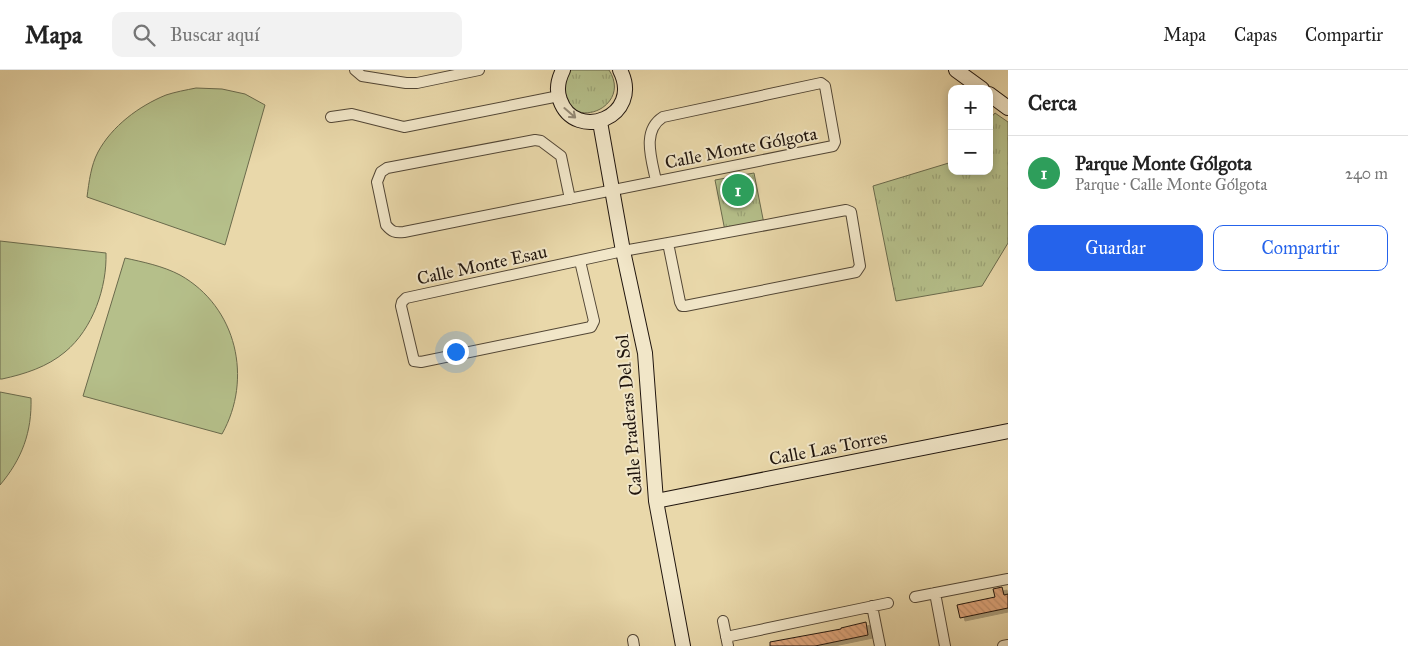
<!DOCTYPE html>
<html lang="es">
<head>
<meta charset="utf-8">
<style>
	:root { --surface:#fff; --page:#f2f2f2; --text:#222; --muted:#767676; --line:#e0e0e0; --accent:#2563eb }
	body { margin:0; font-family:"IM FELL Great Primer",serif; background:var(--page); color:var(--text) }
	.controls { position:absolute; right:15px; top:15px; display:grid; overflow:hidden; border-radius:10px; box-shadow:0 2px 8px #0003 }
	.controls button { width:45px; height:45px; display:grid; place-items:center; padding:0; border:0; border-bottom:1px solid var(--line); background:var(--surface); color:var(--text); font:25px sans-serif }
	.you { position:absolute; left:455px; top:281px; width:18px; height:18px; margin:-12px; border:4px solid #fff; border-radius:50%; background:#1a73e8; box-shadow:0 0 0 8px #1a73e833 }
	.badge { display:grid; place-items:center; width:32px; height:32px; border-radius:50%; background:var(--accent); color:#fff; font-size:16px; font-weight:700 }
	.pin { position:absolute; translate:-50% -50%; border:2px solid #fff; box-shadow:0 1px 5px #0006 }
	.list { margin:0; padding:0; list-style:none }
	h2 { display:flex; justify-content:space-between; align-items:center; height:65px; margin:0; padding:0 20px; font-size:21px }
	h2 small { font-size:16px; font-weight:400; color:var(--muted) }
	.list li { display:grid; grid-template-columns:32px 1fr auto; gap:15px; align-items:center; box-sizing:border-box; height:75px; padding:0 20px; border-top:1px solid var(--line) }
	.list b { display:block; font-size:19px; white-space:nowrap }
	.list p { margin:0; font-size:16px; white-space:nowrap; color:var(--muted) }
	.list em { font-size:16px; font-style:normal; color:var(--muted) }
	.actions { display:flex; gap:10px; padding:15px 20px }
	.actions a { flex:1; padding:11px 0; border:1px solid var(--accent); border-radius:10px; text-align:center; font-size:18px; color:var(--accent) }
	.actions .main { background:var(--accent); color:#fff }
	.icon { flex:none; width:28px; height:28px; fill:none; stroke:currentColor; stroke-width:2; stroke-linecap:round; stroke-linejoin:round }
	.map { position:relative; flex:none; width:1008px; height:576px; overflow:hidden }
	header { display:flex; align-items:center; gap:30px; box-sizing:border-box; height:70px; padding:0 25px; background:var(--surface); border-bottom:1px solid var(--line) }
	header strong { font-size:24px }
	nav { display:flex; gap:28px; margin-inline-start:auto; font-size:18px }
	.search { width:350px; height:45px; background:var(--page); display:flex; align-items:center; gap:12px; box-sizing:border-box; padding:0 18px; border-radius:10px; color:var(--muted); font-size:19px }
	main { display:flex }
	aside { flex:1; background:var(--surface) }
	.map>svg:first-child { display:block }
</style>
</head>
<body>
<header>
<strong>Mapa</strong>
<div class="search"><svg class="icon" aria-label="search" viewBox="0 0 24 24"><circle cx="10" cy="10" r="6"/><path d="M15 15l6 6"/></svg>Buscar aquí</div>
<nav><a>Mapa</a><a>Capas</a><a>Compartir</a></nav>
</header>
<main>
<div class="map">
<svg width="1008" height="576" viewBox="0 0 1008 576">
	<defs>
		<pattern id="park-tufts" width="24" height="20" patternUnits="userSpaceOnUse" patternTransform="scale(1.25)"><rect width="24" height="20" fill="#b5bf8a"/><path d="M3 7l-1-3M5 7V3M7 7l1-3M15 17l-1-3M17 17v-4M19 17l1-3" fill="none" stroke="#9ba376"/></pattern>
		<pattern id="building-back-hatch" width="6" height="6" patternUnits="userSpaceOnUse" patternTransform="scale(1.25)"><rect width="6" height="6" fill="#e3a97f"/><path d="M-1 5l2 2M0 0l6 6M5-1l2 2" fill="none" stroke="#c2916d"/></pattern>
		<filter id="shadow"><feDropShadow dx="5" dy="3" stdDeviation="0" flood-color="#0004"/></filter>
	</defs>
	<rect width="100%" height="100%" fill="#e9d8aa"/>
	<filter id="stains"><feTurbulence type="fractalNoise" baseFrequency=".004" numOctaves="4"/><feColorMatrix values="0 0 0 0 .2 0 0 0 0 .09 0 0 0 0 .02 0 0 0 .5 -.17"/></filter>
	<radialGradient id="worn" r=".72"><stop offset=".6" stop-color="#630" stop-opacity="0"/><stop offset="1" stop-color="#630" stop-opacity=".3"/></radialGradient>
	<path fill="#b5bf8a" stroke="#6a6a4c" d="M196,18L222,19L245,24L265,35L225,175L87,127C89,112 91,95 98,82C112,56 139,36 166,25C175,22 186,20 196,18Z
		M0,171L106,183C107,217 93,259 65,282C47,297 25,304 2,309H0Z
		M125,188C143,192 163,196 180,205C237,237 253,309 222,364L83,326Z
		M0,322L31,328C32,362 22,389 0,415Z"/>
	<path fill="url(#park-tufts)" stroke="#6a6a4c" d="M566,0H609C633,37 570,63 564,22C563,14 561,8 566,0Z
		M995,43L1008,52V173L982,216L896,231L873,116L952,92V101H989V50Z
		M754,103L765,159L726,166L715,110Z"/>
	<path fill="url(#building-back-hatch)" stroke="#20150e" filter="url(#shadow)" d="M1002,517L1004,525L1008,524V538L960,548L957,535L995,527L993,519Z
		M866,552L868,565L815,576H770V572L841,559V558Z"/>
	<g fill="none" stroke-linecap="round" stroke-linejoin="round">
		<defs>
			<path id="street" d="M355,0L362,6L406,13H417L479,0
				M331,47L352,44L404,57L559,26
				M570,129L561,86L541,71L535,70L387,98L381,102L377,112L386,155C392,162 395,163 404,162L833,76L835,72L825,16L821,13L663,47C641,61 652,90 656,111
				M580,191L594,251L591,257L421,292L414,291L401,236L402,232L406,228L623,181C698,168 772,154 846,140L851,142L860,196L856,202L685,236H682L680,232L668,173
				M935,523L945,576
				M915,527L1008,509
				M872,536L880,576
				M723,551L728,576
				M726,567L888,533
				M633,570L634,576
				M1003,576L1008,575"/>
			<path id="secondary" d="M563,0C558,10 556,20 560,30C575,73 644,47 620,0
				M956,0L982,19
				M989,24L1008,38
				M600,52L623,181L645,283L656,431L683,576
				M656,431L1008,361"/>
		</defs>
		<use href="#street" stroke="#524635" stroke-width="12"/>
		<use href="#secondary" stroke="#20150e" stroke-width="16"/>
		<use href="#street" stroke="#f1e6c8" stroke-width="10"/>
		<use href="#secondary" stroke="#f1e6c8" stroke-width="14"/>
	</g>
	<defs><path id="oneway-shaft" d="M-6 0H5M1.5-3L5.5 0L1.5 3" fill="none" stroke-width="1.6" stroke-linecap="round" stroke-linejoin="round" transform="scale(1.25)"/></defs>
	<use stroke="#938874" href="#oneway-shaft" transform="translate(570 43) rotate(41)"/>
	<g text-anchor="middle" stroke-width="4" stroke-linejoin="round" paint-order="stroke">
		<g font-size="18" fill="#20150e" stroke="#f1e6c8">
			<text transform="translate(741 78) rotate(-11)" y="6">Calle Monte Gólgota</text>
			<text transform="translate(482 195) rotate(-12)" y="6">Calle Monte Esau</text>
			<text transform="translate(629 345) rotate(-95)" y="6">Calle Praderas Del Sol</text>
			<text transform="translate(828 378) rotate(-11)" y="6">Calle Las Torres</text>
		</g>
	</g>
	<rect width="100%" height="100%" filter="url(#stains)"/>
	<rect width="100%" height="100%" fill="url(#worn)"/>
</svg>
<div class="controls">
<button>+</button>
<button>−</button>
</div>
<div class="you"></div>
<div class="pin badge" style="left:738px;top:120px;background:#2e9e5b">1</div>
</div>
<aside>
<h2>Cerca<small></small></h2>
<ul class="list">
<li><span class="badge" style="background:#2e9e5b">1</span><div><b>Parque Monte Gólgota</b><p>Parque · Calle Monte Gólgota</p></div><em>240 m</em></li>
</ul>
<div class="actions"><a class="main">Guardar</a><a>Compartir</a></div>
</aside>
</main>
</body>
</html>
